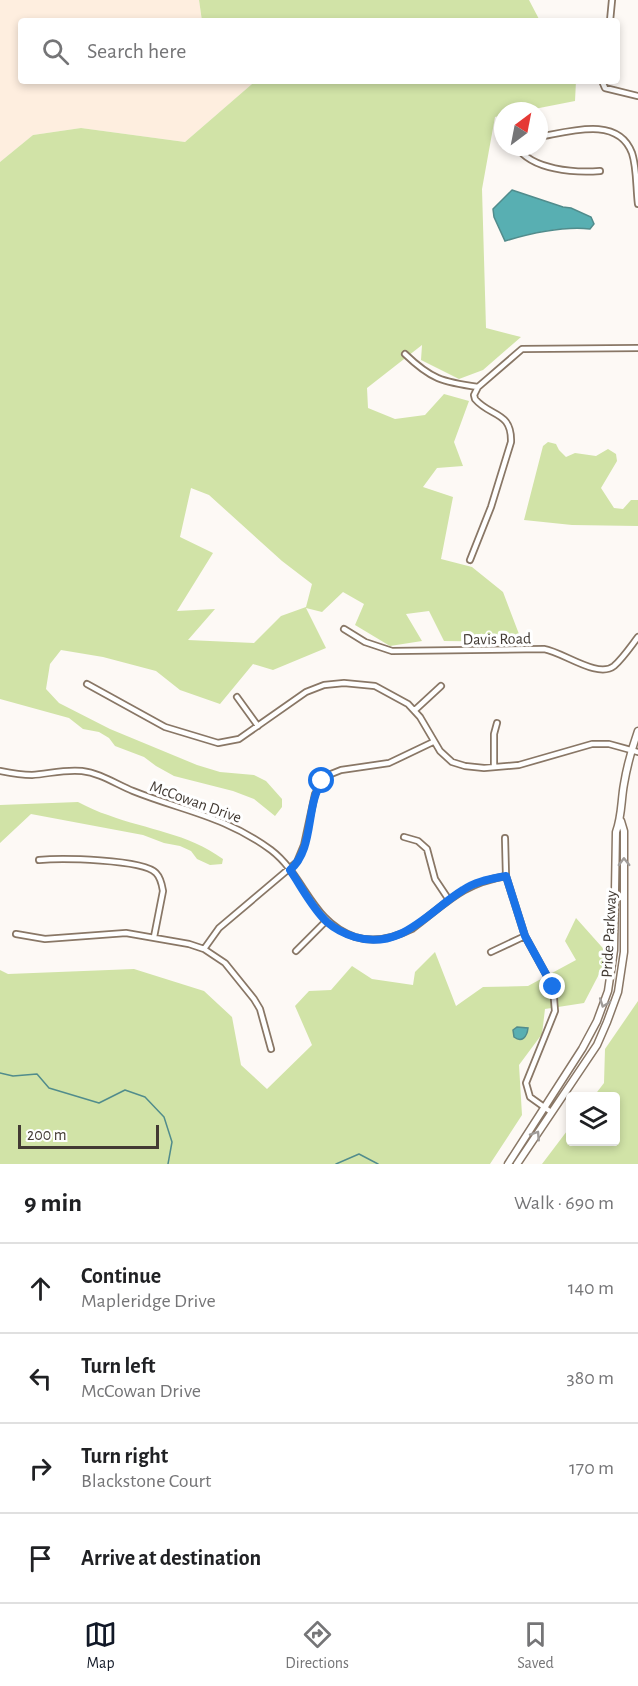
<!DOCTYPE html>
<html lang="en">
<head>
<meta charset="utf-8">
<style>
	:root { --surface:#fff; --page:#f2f2f2; --text:#202124; --muted:#757577; --line:#e0e0e0; --accent:#111827 }
	body { margin:0; font-family:"Alegreya Sans",sans-serif; background:var(--page); color:var(--text) }
	.controls { position:absolute; right:18px; bottom:18px; display:grid; overflow:hidden; border-radius:6px; box-shadow:0 3px 9px #0003 }
	.controls button { width:54px; height:54px; display:grid; place-items:center; padding:0; border:0; border-bottom:2px solid var(--line); background:var(--surface); color:var(--text); font:30px sans-serif }
	.compass { position:absolute; left:494px; top:102px; width:54px; height:54px; border-radius:50%; background:var(--surface); box-shadow:0 3px 9px #0003; rotate:32deg }
	.scale { position:absolute; left:18px; bottom:15px; width:141px; box-sizing:border-box; padding-left:6px; border:3px solid #423a33; border-top:0; font-size:16px; line-height:21px; white-space:nowrap; color:#423a33; -webkit-text-stroke:4px #fff; paint-order:stroke }
	.stop { position:absolute; width:18px; height:18px; margin:-14px; border:4px solid #1a73e8; border-radius:50%; background:#fff }
	.stop.end { background:#1a73e8; border-color:#fff; box-shadow:0 2px 6px #0008 }
	.list { margin:0; padding:0; list-style:none }
	h2 { display:flex; justify-content:space-between; align-items:center; height:78px; margin:0; padding:0 24px; font-size:26px }
	h2 small { font-size:20px; font-weight:400; color:var(--muted) }
	.list li { display:grid; grid-template-columns:39px 1fr auto; gap:18px; align-items:center; box-sizing:border-box; height:90px; padding:0 24px; border-top:2px solid var(--line) }
	.list b { display:block; font-size:22px; white-space:nowrap }
	.list p { margin:0; font-size:20px; white-space:nowrap; color:var(--muted) }
	.list em { font-size:20px; font-style:normal; color:var(--muted) }
	.icon { flex:none; width:33px; height:33px; fill:none; stroke:currentColor; stroke-width:2; stroke-linecap:round; stroke-linejoin:round }
	.map { position:relative; flex:none; width:638px; height:1164px; overflow:hidden }
	.search { position:absolute; background:var(--surface); box-shadow:0 3px 9px #0003; left:18px; right:18px; top:18px; height:66px; display:flex; align-items:center; gap:15px; box-sizing:border-box; padding:0 21px; border-radius:6px; color:var(--muted); font-size:22px }
	.sheet { height:438px; background:var(--surface) }
	nav { display:flex; justify-content:space-around; align-items:center; box-sizing:border-box; height:84px; border-top:2px solid var(--line); background:var(--surface); font-size:16px; color:var(--muted) }
	nav a { display:grid; justify-items:center; gap:3px }
	nav .on { color:var(--accent) }
	.map>svg:first-child { display:block }
</style>
</head>
<body>
<div class="map">
<svg width="638" height="1164" viewBox="0 0 638 1164">
	<rect width="100%" height="100%" fill="#fdf9f5"/>
	<path fill="#feeedf" d="M0,0H199L202,21H21V81H250L252,84L185,142L81,128L33,135L0,162Z"/>
	<path fill="#d1e3a7" fill-rule="evenodd" d="M199,0H529L540,21H202Z
		M250,81H576L575,101L524,111H503V115L495,117L482,189L486,328L521,337L483,370L459,379L421,360L422,345L367,388L368,408L395,419L425,415L444,394L469,401L454,442L463,466L437,468L423,487L453,497L441,559L472,567L503,592L522,642L444,641L429,611L406,614L422,641L390,646L355,625L364,604L343,592L322,612L306,608L326,648L273,670L253,664L220,704L180,690L156,671L103,657L61,650L50,664L46,689L59,703L110,729L197,765L220,772L254,775L266,781L282,799V807L275,816L254,799L233,791L174,776L156,766L144,757L115,746L109,738L99,732L83,729L69,718L0,699V162L33,135L81,128L185,142L252,84ZM191,488L209,495L282,561L312,584L306,607L281,616L254,643L188,640L215,609L177,611L213,553L180,537Z
		M548,442L556,444L559,450L566,457L575,453L596,456L608,449L616,454L617,461L601,488L614,508L623,509L631,500H638V526L572,525L524,520L543,446Z
		M78,802C88,807 98,812 108,815C148,830 187,833 223,859L222,864L210,865L197,859L191,851L180,846L164,843L143,835L31,814L0,843V805Z
		M576,918L609,955L584,1003L545,1009L542,1034L519,1065L522,1115L490,1164H0V970L8,974L134,969L204,991L232,1017L241,1065L267,1089L312,1045L295,1006L309,991L331,990L352,966L372,979L413,985L415,972L435,952L456,1006L483,987L528,986L576,960L565,941Z
		M638,1001V1164H542L570,1127V1142H616V1096H594L604,1083L605,1049Z"/>
	<path fill="#58afb2" stroke="#518c8c" stroke-width="1.5" d="M512,190L563,207L571,208L591,217L594,224L590,229C562,226 532,233 505,241L494,217L493,209Z
		M517,1027L528,1028C527,1037 522,1043 514,1037L513,1030Z"/>
	<g fill="none" stroke-linecap="round" stroke-linejoin="round">
		<path stroke="#518c8c" stroke-width="1.5" d="M0,1073L13,1076L37,1074L49,1088L99,1103L125,1090L145,1097L164,1117L172,1142L168,1164
			M336,1164L359,1154L378,1164"/>
		<defs>
			<path id="street" d="M610,21L612,0
				M602,81L605,88L638,96
				M539,137C568,132 618,115 632,153C637,168 636,188 638,204
				M517,147C532,170 575,173 600,171
				M405,354C431,379 442,382 478,387L522,349L638,348
				M470,560L491,507L511,442C512,411 490,417 475,399L474,395L478,387
				M344,629L365,642L392,651L544,649C563,652 598,679 614,666C623,658 631,646 638,637
				M87,684L165,727L218,743L239,739L306,692L324,685L344,683L375,686L408,704L420,717L440,751L452,762L465,766L484,768L519,765L592,744H609L638,752
				M237,697L258,726
				M415,710L441,686
				M494,767V734L497,723
				M0,771C10,773 21,775 32,775C48,774 65,769 82,771C100,773 116,784 133,791C183,811 225,816 271,850C305,876 311,922 355,937C375,943 394,938 412,929C447,903 461,884 506,876
				M404,837L418,841L427,849L435,879L449,900
				M505,838L506,876L525,936L553,987L555,1011L526,1083L530,1097L551,1112
				M39,860C60,858 143,859 156,873C161,878 162,885 163,891L154,937
				M16,934L45,939L126,933L189,944L204,949L225,963L254,999L260,1009L271,1049
				M204,949L219,928L297,862L304,845L315,794L326,776L341,770L389,763L433,742
				M296,951L326,921
				M491,952L525,936"/>
			<path id="secondary" d="M508,1164L582,1049L597,1021L608,991L614,950L616,832C622,816 621,800 624,784C627,766 632,748 638,731
				M517,1164L597,1045L607,1022L618,992L624,952V831L621,821"/>
		</defs>
		<use href="#street" stroke="#897766" stroke-width="8"/>
		<use href="#secondary" stroke="#897766" stroke-width="9"/>
		<use href="#street" stroke="#fff" stroke-width="4.5"/>
		<use href="#secondary" stroke="#fff" stroke-width="6"/>
	</g>
	<defs><path id="oneway-chevron" d="M-2-3.5L2.5 0L-2 3.5" fill="none" stroke-width="1.6" stroke-linecap="round" stroke-linejoin="round" transform="scale(1.5)"/></defs>
	<g stroke="#a09c99">
		<use href="#oneway-chevron" transform="translate(624 862) rotate(-91)"/>
		<use href="#oneway-chevron" transform="translate(604 1003) rotate(110)"/>
		<use href="#oneway-chevron" transform="translate(536 1135) rotate(-57)"/>
	</g>
	<g fill="none" stroke-linecap="round" stroke-linejoin="round">
		<path stroke="#1a73e8" stroke-width="8" d="M322,781C305,807 315,848 290,870C301,886 312,908 327,922C335,929 345,934 355,937C401,951 429,911 463,890C476,881 491,879 506,876L525,936L553,987"/>
	</g>
	<g text-anchor="middle" stroke-width="6" stroke-linejoin="round" paint-order="stroke">
		<g font-size="16" fill="#423a33" stroke="#fff">
			<text transform="translate(497 638) rotate(-1)" y="6">Davis Road</text>
			<text transform="translate(196 801) rotate(20)" y="6">McCowan Drive</text>
			<text transform="translate(608 934) rotate(-87)" y="6">Pride Parkway</text>
		</g>
	</g>
</svg>
<div class="controls">
<button><svg class="icon" aria-label="layers" viewBox="0 0 24 24"><path d="M12 4l9 5-9 5-9-5zM3 14l9 5 9-5"/></svg></button>
</div>
<svg class="compass" viewBox="-18 -18 36 36"><path d="M0-13l5 13h-10z" fill="#e53935"/><path d="M0 13l5-13h-10z" fill="#757577"/></svg>
<div class="scale">200 m</div>
<div class="stop" style="left:322px;top:781px"></div>
<div class="stop end" style="left:553px;top:987px"></div>
<div class="search"><svg class="icon" aria-label="search" viewBox="0 0 24 24"><circle cx="10" cy="10" r="6"/><path d="M15 15l6 6"/></svg>Search here</div>
</div>
<section class="sheet">
<h2>9 min<small>Walk · 690 m</small></h2>
<ul class="list">
<li><svg class="icon" aria-label="ahead" viewBox="0 0 24 24"><path d="M12 20V5M6 11l6-6 6 6"/></svg><div><b>Continue</b><p>Mapleridge Drive</p></div><em>140 m</em></li>
<li><svg class="icon" aria-label="left" viewBox="0 0 24 24"><path d="M17 20v-9H6M10 6l-5 5 5 5"/></svg><div><b>Turn left</b><p>McCowan Drive</p></div><em>380 m</em></li>
<li><svg class="icon" aria-label="right" viewBox="0 0 24 24"><path d="M7 20v-9h11M14 6l5 5-5 5"/></svg><div><b>Turn right</b><p>Blackstone Court</p></div><em>170 m</em></li>
<li><svg class="icon" aria-label="arrive" viewBox="0 0 24 24"><path d="M6 21V4h12l-3 4 3 4H6"/></svg><div><b>Arrive at destination</b></div></li>
</ul>
</section>
<nav>
<a class="on"><svg class="icon" aria-label="map" viewBox="0 0 24 24"><path d="M3 6l6-2 6 2 6-2v14l-6 2-6-2-6 2zM9 4v14M15 6v14"/></svg>Map</a>
<a><svg class="icon" aria-label="directions" viewBox="0 0 24 24"><path d="M12 3l9 9-9 9-9-9zM9 14v-3h6M13 9l2 2-2 2"/></svg>Directions</a>
<a><svg class="icon" aria-label="saved" viewBox="0 0 24 24"><path d="M7 4h10v16l-5-4-5 4z"/></svg>Saved</a>
</nav>
</body>
</html>
